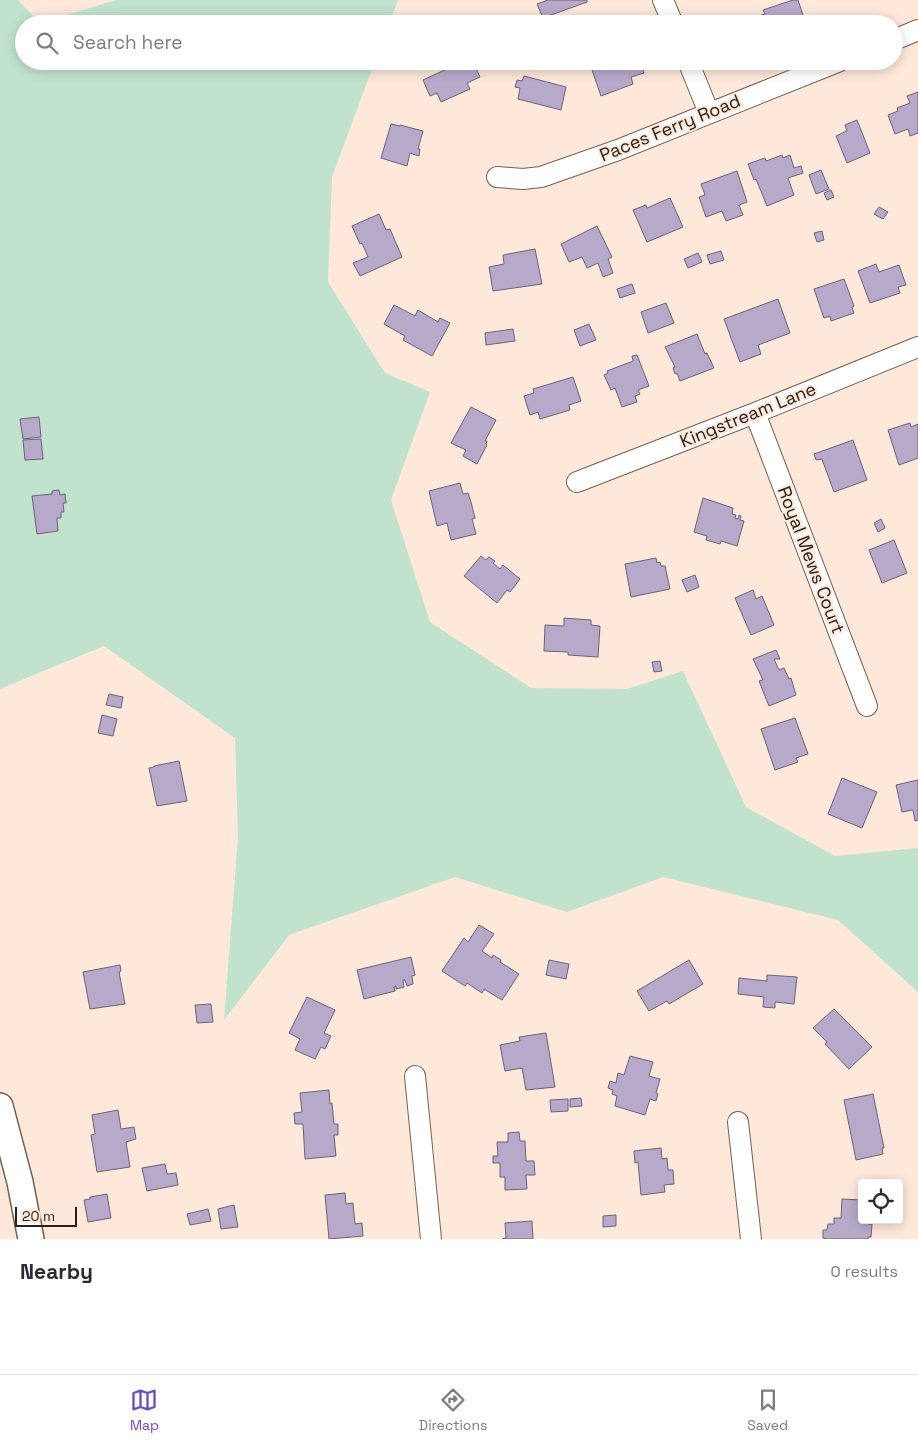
<!DOCTYPE html>
<html lang="en">
<head>
<meta charset="utf-8">
<style>
	:root { --surface:#fff; --page:#f2f2f3; --text:#2b2b33; --muted:#7c7c81; --line:#e1e1e2; --accent:#6f49c2 }
	body { margin:0; font-family:"Space Grotesk",sans-serif; background:var(--page); color:var(--text) }
	.controls { position:absolute; right:15px; bottom:15px; display:grid; overflow:hidden; border-radius:5px; box-shadow:0 2px 12px #0003 }
	.controls button { width:45px; height:45px; display:grid; place-items:center; padding:0; border:0; border-bottom:1px solid var(--line); background:var(--surface); color:var(--text); font:25px sans-serif }
	.scale { position:absolute; left:15px; bottom:12px; width:62px; box-sizing:border-box; padding-left:5px; border:2px solid #28211b; border-top:0; font-size:14px; line-height:18px; white-space:nowrap; color:#28211b; -webkit-text-stroke:4px #fde8d9; paint-order:stroke }
	.list { margin:0; padding:0; list-style:none }
	h2 { display:flex; justify-content:space-between; align-items:center; height:65px; margin:0; padding:0 20px; font-size:21px }
	h2 small { font-size:16px; font-weight:400; color:var(--muted) }
	.icon { flex:none; width:28px; height:28px; fill:none; stroke:currentColor; stroke-width:2; stroke-linecap:round; stroke-linejoin:round }
	.map { position:relative; flex:none; width:918px; height:1239px; overflow:hidden }
	.search { position:absolute; background:var(--surface); box-shadow:0 2px 12px #0003; left:15px; right:15px; top:15px; height:55px; display:flex; align-items:center; gap:12px; box-sizing:border-box; padding:0 18px; border-radius:28px; color:var(--muted); font-size:19px }
	.sheet { height:135px; background:var(--surface) }
	nav { display:flex; justify-content:space-around; align-items:center; box-sizing:border-box; height:70px; border-top:1px solid var(--line); background:var(--surface); font-size:14px; color:var(--muted) }
	nav a { display:grid; justify-items:center; gap:2px }
	nav .on { color:var(--accent) }
	.map>svg:first-child { display:block }
</style>
</head>
<body>
<div class="map">
<svg width="918" height="1239" viewBox="0 0 918 1239">
	<rect width="100%" height="100%" fill="#fde8d9"/>
	<path fill="#c1e3ce" d="M0,0H18L40,23L116,0H398L389,24H24V61H375L332,177L328,282L385,373L430,392L391,500L430,622L531,688L627,689L683,671L746,807L835,856L918,848V992L838,920L663,877L567,912L455,877L289,935L224,1020L238,837L235,738L104,646L0,689Z"/>
	<path fill="#b7a9ca" stroke="#6b6376" d="M548,0H587V2L543,18L537,4Z
		M793,0H798L806,24H743V21L765,14L763,10Z
		M464,61H470V63L473,62L480,77L467,83L470,89L441,102L437,93L430,96L423,80Z
		M607,61H640L644,73L631,77L633,84L601,96L591,67Z
		M524,76L566,87L561,110L518,99L520,88L515,87L517,80L522,81Z
		M918,92V133L910,136L908,129L895,134L888,115L898,111L897,108L910,103L907,96Z
		M857,120L870,153L847,163L836,136L847,131L845,125Z
		M391,124L400,126V125L423,131L418,149H420L419,156L410,153L407,166L381,158Z
		M782,155L783,158L790,155L794,168L801,166L803,173L788,178L794,195L767,206L756,179L754,180L748,164L765,158L766,161Z
		M821,170L829,189L816,194L809,175Z
		M737,171L747,202L739,205L743,215L726,221L722,211L706,217L699,197L705,195L701,184Z
		M831,190L834,197L827,200L824,193Z
		M670,198L683,227L647,242L633,210L646,205L647,208Z
		M879,207L888,212L883,219L874,214Z
		M379,214L386,230L390,229L402,257L360,276L353,263L368,257L362,243L360,244L352,226Z
		M597,226L612,257L608,259L613,273L603,277L598,263L587,268L582,257L569,262L561,244Z
		M822,231L824,240L817,242L814,233Z
		M535,249L542,284L493,291L489,267L504,264L503,255Z
		M721,251L724,260L710,264L707,255Z
		M698,253L702,262L688,268L684,259Z
		M876,264L879,272L899,265L906,285L898,287L900,293L870,303L858,271Z
		M844,279L854,306L852,307L854,313L831,321L830,316L824,318L814,289Z
		M632,284L635,293L620,298L617,289Z
		M778,299L790,333L758,345L761,354L740,362L724,319Z
		M666,303L674,323L648,333L641,312Z
		M394,305L415,316L418,310L438,322L440,318L450,323L432,356L403,340L405,336L384,324Z
		M589,324L596,340L580,346L574,330Z
		M513,329L515,341L486,345L485,333Z
		M697,334L705,354L707,353L714,368L680,381L677,373L675,374L673,368L675,367L665,347Z
		M637,355L649,386L638,390L640,394L635,396L637,402L622,407L615,388L611,390L604,375L608,373L607,371L633,361L632,356Z
		M573,377L581,401L569,405L570,410L540,419L538,412L530,415L524,396L534,393L533,389Z
		M471,407L496,420L485,441H487L486,444L487,445L477,464L463,456L466,450L451,443Z
		M39,417L41,437L23,439L20,419Z
		M910,423L911,427L918,424V458L899,465L888,430Z
		M41,439L43,459L25,460L23,440Z
		M853,440L867,480L834,492L822,459L816,460L814,454Z
		M460,483L463,494L468,493L471,502L475,518L472,519L476,534L451,540L447,523L437,526L429,491Z
		M59,490L60,495L65,494L66,503H63L64,512H61V518H57L58,531L37,534L32,496L52,494V491Z
		M703,498L733,508L732,514L736,515L735,518L738,519L739,515L741,516L740,520L744,521L737,546L721,541L720,544L706,540L707,536L694,532Z
		M881,519L885,528L878,532L874,523Z
		M894,540L907,573L882,583L869,550Z
		M481,556L486,560L489,557L495,561L493,563L500,569L503,565L520,579L510,592L507,590L497,603L464,576Z
		M656,558L657,563L660,562L661,566H665L670,589L631,597L625,564Z
		M695,575L699,587L687,592L682,580Z
		M753,590L756,599L762,596L774,625L751,635L735,598Z
		M564,618L591,620V625L600,626L598,657L568,655V652L544,651L545,625L564,626Z
		M776,650L780,659H774L779,670L784,668L789,679L791,678L796,695L769,706L759,681L763,680L753,659Z
		M660,661L662,671L654,672L652,662Z
		M109,694L123,697L121,708L106,705Z
		M102,715L117,719L113,736L98,733Z
		M795,718L808,754L796,758L798,762L775,770L761,729Z
		M179,761L187,801L157,806L149,768L154,767V766Z
		M842,778L877,792L862,828L828,814Z
		M918,780V820L915,821L913,810L902,812L896,785Z
		M479,925L494,934L482,951L492,958L493,955L501,960L500,962L519,974L502,1000L484,989L482,993L467,983L465,986L442,971L464,938L468,942Z
		M411,957L415,975L412,976L413,984L407,986L405,980H403L404,987L396,989V986L394,987L395,991L364,999L357,970Z
		M549,960L569,964L566,979L546,975Z
		M689,960L703,984L669,1004L667,1001L649,1011L637,991Z
		M120,965L121,971L119,972L125,1004L90,1009L83,972Z
		M767,975L797,977L794,1004L775,1002V1008L763,1007L764,997L738,994L739,978L767,981Z
		M307,997L335,1010L324,1033L331,1036L325,1049L321,1047L315,1059L295,1050L300,1039L289,1033Z
		M211,1004L213,1022L197,1023L195,1005Z
		M834,1009L872,1047L849,1069L825,1044L827,1042L813,1028Z
		M546,1033L555,1087L526,1090L522,1068L505,1071L500,1045L520,1041L519,1037Z
		M630,1056L653,1062L649,1076L660,1079L656,1093L658,1094L656,1101L650,1099L645,1115L615,1106L617,1096L612,1094L613,1090L608,1088L610,1081L616,1083L618,1073L624,1075Z
		M329,1090L330,1104L332,1103L334,1124H338V1135H334L336,1156L305,1159L303,1124H295L294,1113L302,1112L300,1093Z
		M873,1094L884,1148H882L883,1154L856,1160L844,1100Z
		M581,1098L582,1106L570,1107V1099Z
		M568,1099V1111L551,1112L550,1100Z
		M118,1110L121,1129L134,1127L136,1139L126,1142L130,1167L97,1172L91,1135L95,1134L92,1115Z
		M519,1132L520,1141H525L526,1161H534L535,1175H526L527,1189L505,1190V1177H500V1163H493V1156H498L497,1142H508V1133Z
		M661,1148L662,1159L667,1158L668,1170H673L674,1184L664,1185L665,1192L641,1195L638,1162L635,1163L634,1151Z
		M165,1164L167,1174L176,1173L178,1185L147,1191L142,1168Z
		M345,1193L346,1204L353,1203L355,1224L362,1223L363,1236L329,1239L325,1195Z
		M107,1194L111,1218L88,1222L84,1200L90,1199V1197Z
		M842,1199L862,1200V1220H868V1224H872L871,1237H868V1239H827L823,1238V1230H827L828,1224H834V1218H841Z
		M234,1205L238,1227L221,1229L218,1209Z
		M208,1209L211,1221L190,1225L187,1214Z
		M616,1215V1226L603,1227V1216Z
		M532,1221L533,1239H502L506,1238L505,1223Z"/>
	<g fill="none" stroke-linecap="round" stroke-linejoin="round">
		<defs>
			<path id="minor" d="M663,0L673,24
				M894,40L918,30
				M688,61L709,113
				M497,177L523,179L541,177L618,150L840,61
				M755,413L867,706
				M577,482L755,413L918,347
				M415,1076L431,1239
				M738,1122L751,1239"/>
			<path id="tertiary" d="M0,1106L20,1182L31,1239"/>
		</defs>
		<use href="#minor" stroke="#736154" stroke-width="22"/>
		<use href="#tertiary" stroke="#736154" stroke-width="28"/>
		<use href="#minor" stroke="#fff" stroke-width="20"/>
		<use href="#tertiary" stroke="#fff" stroke-width="25"/>
	</g>
	<g text-anchor="middle" stroke-width="4" stroke-linejoin="round" paint-order="stroke">
		<g font-size="18" fill="#28211b" stroke="#fde8d9">
			<text transform="translate(670 128) rotate(-22)" y="6">Paces Ferry Road</text>
			<text transform="translate(748 415) rotate(-22)" y="6">Kingstream Lane</text>
			<text transform="translate(811 560) rotate(69)" y="6">Royal Mews Court</text>
		</g>
	</g>
</svg>
<div class="controls">
<button><svg class="icon" aria-label="locate" viewBox="0 0 24 24"><circle cx="12" cy="12" r="6"/><path d="M12 2v4M12 18v4M2 12h4M18 12h4"/></svg></button>
</div>
<div class="scale">20 m</div>
<div class="search"><svg class="icon" aria-label="search" viewBox="0 0 24 24"><circle cx="10" cy="10" r="6"/><path d="M15 15l6 6"/></svg>Search here</div>
</div>
<section class="sheet">
<h2>Nearby<small>0 results</small></h2>
<ul class="list">
</ul>
</section>
<nav>
<a class="on"><svg class="icon" aria-label="map" viewBox="0 0 24 24"><path d="M3 6l6-2 6 2 6-2v14l-6 2-6-2-6 2zM9 4v14M15 6v14"/></svg>Map</a>
<a><svg class="icon" aria-label="directions" viewBox="0 0 24 24"><path d="M12 3l9 9-9 9-9-9zM9 14v-3h6M13 9l2 2-2 2"/></svg>Directions</a>
<a><svg class="icon" aria-label="saved" viewBox="0 0 24 24"><path d="M7 4h10v16l-5-4-5 4z"/></svg>Saved</a>
</nav>
</body>
</html>
